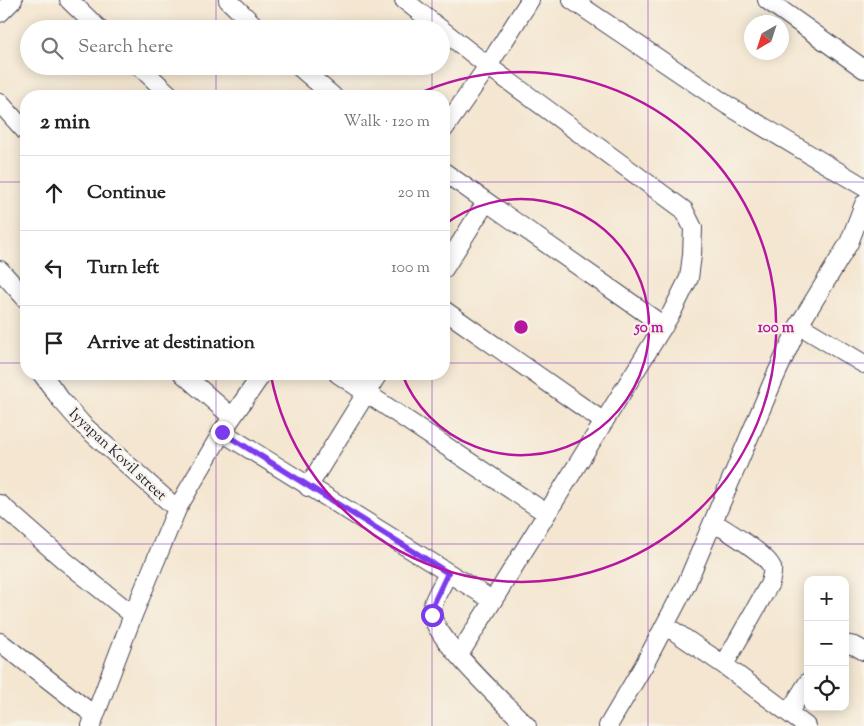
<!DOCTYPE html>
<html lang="en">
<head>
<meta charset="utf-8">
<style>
	:root { --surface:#fff; --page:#f2f2f2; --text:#222; --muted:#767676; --line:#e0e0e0 }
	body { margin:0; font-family:"Sorts Mill Goudy",serif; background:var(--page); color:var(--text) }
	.controls { position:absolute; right:15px; bottom:15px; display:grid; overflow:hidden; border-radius:10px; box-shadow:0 2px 12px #0003 }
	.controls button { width:45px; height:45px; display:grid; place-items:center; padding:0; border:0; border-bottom:1px solid var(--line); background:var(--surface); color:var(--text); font:25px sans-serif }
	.compass { position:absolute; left:744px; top:15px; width:45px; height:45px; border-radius:50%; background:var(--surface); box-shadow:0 2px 12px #0003; rotate:219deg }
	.stop { position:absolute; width:15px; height:15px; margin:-11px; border:4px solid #7c3aed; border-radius:50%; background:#fff }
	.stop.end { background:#7c3aed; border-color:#fff; box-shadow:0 1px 5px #0008 }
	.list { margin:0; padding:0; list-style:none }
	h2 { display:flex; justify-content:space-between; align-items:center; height:65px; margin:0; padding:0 20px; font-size:21px }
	h2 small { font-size:16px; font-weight:400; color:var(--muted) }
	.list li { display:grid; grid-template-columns:32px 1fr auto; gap:15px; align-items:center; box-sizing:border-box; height:75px; padding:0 20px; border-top:1px solid var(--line) }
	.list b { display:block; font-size:19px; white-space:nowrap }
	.list em { font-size:16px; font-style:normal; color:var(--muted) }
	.icon { flex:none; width:28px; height:28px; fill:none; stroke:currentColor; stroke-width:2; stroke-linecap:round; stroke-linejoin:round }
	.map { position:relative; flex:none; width:864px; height:726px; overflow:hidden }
	.search { position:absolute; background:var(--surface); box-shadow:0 2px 12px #0003; left:20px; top:20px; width:430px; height:55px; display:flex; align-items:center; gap:12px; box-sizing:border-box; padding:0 18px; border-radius:28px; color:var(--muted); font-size:19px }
	.panel { position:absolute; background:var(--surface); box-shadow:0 2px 12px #0003; left:20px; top:90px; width:430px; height:290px; border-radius:20px }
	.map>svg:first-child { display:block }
</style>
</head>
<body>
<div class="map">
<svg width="864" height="726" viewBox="0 0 864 726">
	<rect width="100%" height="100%" fill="#f7f3e8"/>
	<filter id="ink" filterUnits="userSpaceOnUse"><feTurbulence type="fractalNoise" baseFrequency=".02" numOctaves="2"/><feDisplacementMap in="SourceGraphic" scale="10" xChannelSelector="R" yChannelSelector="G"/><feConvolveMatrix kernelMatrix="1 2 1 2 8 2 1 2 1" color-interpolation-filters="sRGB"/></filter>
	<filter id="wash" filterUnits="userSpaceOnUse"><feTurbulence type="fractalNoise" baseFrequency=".0096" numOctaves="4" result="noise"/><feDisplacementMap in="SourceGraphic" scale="20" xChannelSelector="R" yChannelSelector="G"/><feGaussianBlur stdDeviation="1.12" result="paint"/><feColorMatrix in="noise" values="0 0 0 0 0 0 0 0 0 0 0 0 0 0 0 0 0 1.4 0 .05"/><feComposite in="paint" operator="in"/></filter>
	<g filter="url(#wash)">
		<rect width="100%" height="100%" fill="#f4e6d0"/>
	</g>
	<g filter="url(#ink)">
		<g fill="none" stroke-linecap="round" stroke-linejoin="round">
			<defs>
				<path id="minor" d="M69,0L99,29
					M228,0L258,29
					M404,0L441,29
					M572,0L727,105L864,187
					M767,0L864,69
					M0,13L13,0
					M441,29L488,66L684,210L693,228L692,255L689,278L672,312L459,655
					M139,66L171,96
					M298,66L333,96
					M0,103L26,132
					M444,129L488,66L530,0
					M444,172L664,326
					M444,269L486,202
					M0,270L26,299
					M444,310L604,422
					M799,325L864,364
					M42,374L61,400L83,425L177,509
					M183,374L232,417
					M338,374L546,513
					M222,432L492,600
					M308,487L378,374
					M0,504L65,561L133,615
					M713,522C726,530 768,555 772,568C773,573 771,578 770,583L724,665
					M448,573C443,585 430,602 432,615C437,641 506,705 527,726
					M665,625L724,665L806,726
					M0,642L95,716
					M845,644L855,646L864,651
					M789,712L808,682
					M91,726L133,615L177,509L222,432L262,374
					M608,726L644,665L686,585L774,379L799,325L849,243L864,204"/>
			</defs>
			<use href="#minor" stroke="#423f51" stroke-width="20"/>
			<use href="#minor" stroke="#fff" stroke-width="18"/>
		</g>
	</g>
	<g fill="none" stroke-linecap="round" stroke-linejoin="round" filter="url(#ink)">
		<path stroke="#7c3aed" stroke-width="6" d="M222,432L448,573L432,607V615"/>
	</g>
	<path fill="none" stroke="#7b2cbf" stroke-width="1" stroke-opacity="0.55" d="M216,0V29M432,0V29M648,0V726M216,66V96M432,66V96M0,182H26M444,182H864M0,363H26M444,363H864M216,374V726M432,374V726M0,544H864"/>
	<g fill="none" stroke="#b5179e" stroke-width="2.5">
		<path d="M444 225A128 128 0 1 1 402 374"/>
		<path d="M413 96A255 255 0 1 1 271 376"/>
	</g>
	<g text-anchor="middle" stroke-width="4.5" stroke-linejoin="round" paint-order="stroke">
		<g font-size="15" fill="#22223b" stroke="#f7f3e8">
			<text transform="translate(118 454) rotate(43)" y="5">Iyyapan Kovil street</text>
		</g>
	</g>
	<circle cx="521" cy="327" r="8" fill="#b5179e" stroke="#f7f3e8" stroke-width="2.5"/>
	<g font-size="15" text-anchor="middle" font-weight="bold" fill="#b5179e" stroke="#f7f3e8" stroke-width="4.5" stroke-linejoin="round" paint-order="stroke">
		<text x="649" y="332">50 m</text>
		<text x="776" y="332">100 m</text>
	</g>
</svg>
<div class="controls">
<button>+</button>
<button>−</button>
<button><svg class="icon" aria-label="locate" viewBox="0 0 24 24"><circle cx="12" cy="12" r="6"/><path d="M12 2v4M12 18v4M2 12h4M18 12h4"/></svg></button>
</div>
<svg class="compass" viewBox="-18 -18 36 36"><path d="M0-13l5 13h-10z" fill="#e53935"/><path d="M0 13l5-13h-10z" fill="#767676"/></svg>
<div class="stop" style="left:432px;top:615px"></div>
<div class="stop end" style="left:222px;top:432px"></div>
<div class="search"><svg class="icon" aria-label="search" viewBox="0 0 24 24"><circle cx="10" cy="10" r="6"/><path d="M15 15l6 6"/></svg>Search here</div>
<section class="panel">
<h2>2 min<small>Walk · 120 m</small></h2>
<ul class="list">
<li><svg class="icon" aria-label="ahead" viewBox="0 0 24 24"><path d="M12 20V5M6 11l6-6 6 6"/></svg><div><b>Continue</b></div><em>20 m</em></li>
<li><svg class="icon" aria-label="left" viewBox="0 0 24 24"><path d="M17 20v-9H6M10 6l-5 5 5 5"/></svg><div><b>Turn left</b></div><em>100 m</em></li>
<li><svg class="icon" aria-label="arrive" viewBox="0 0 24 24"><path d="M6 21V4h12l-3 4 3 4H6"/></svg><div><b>Arrive at destination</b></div></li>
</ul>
</section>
</div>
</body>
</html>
